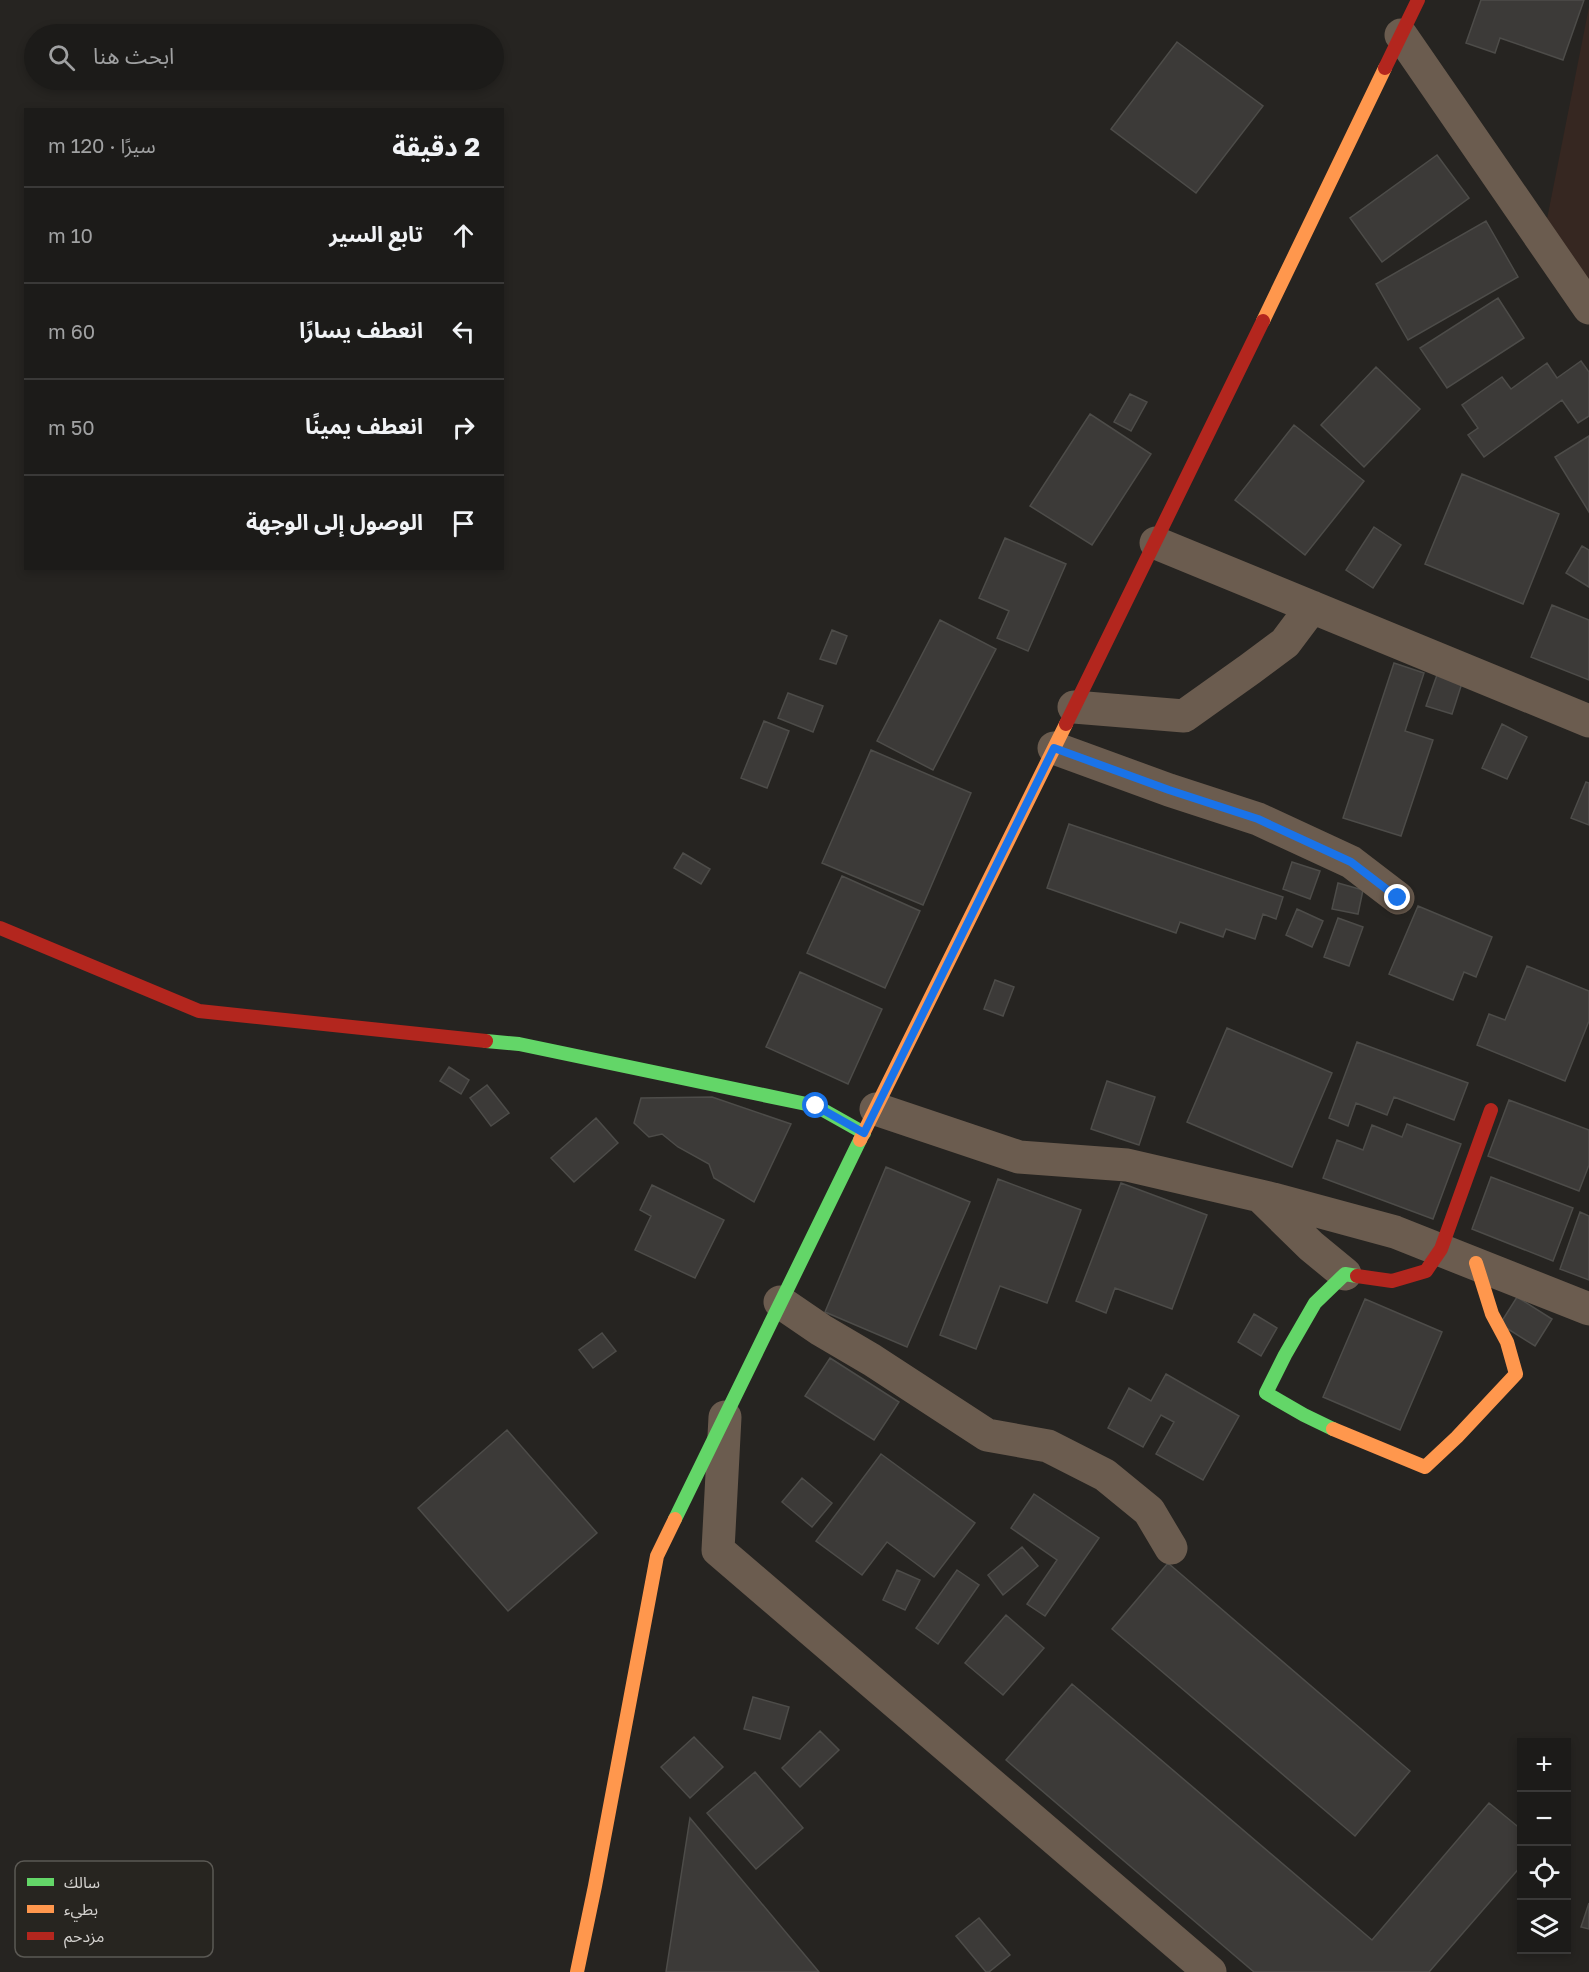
<!DOCTYPE html>
<html lang="ar">
<head>
<meta charset="utf-8">
<style>
	:root { --surface:#1c1b19; --page:#252422; --text:#f1f3f6; --muted:#a0a1a2; --line:#3a3938 }
	body { margin:0; font-family:"Golos Text","Noto Sans Arabic",sans-serif; background:var(--page); color:var(--text); direction:rtl }
	.controls { position:absolute; right:18px; bottom:18px; display:grid; overflow:hidden; border-radius:0px; box-shadow:0 3px 9px #0003 }
	.controls button { width:54px; height:54px; display:grid; place-items:center; padding:0; border:0; border-bottom:2px solid var(--line); background:var(--surface); color:var(--text); font:30px sans-serif }
	.stop { position:absolute; width:18px; height:18px; margin:-14px; border:4px solid #1a73e8; border-radius:50%; background:#fff }
	.stop.end { background:#1a73e8; border-color:#fff; box-shadow:0 2px 6px #0008 }
	.list { margin:0; padding:0; list-style:none }
	h2 { display:flex; justify-content:space-between; align-items:center; height:78px; margin:0; padding:0 24px; font-size:26px }
	h2 small { font-size:20px; font-weight:400; color:var(--muted) }
	.list li { display:grid; grid-template-columns:39px 1fr auto; gap:18px; align-items:center; box-sizing:border-box; height:96px; padding:0 24px; border-top:2px solid var(--line) }
	.list b { display:block; font-size:22px; white-space:nowrap }
	.list em { font-size:20px; font-style:normal; color:var(--muted) }
	.icon { flex:none; width:33px; height:33px; fill:none; stroke:currentColor; stroke-width:2; stroke-linecap:round; stroke-linejoin:round }
	.map { position:relative; flex:none; width:1589px; height:1972px; overflow:hidden; direction:ltr }
	.search { position:absolute; background:var(--surface); box-shadow:0 3px 9px #0003; left:24px; top:24px; width:480px; height:66px; display:flex; align-items:center; gap:15px; box-sizing:border-box; padding:0 21px; border-radius:33px; color:var(--muted); font-size:22px }
	.panel { position:absolute; background:var(--surface); box-shadow:0 3px 9px #0003; left:24px; top:108px; width:480px; height:462px; border-radius:0px; direction:rtl }
	.map>svg:first-child { display:block }
</style>
</head>
<body>
<div class="map">
<svg width="1589" height="1972" viewBox="0 0 1589 1972">
	<rect width="100%" height="100%" fill="#262421"/>
	<path fill="#362721" d="M1589,7V294L1546,224Z"/>
	<path fill="#3c3a38" stroke="#4d4c49" stroke-width="1.5" d="M1481,0H1584L1563,60L1500,38L1495,53L1466,43Z
		M1177,42L1263,106L1196,193L1111,129Z
		M1437,155L1469,198L1382,262L1350,218Z
		M1486,221L1518,277L1408,340L1376,284Z
		M1498,298L1524,338L1447,388L1420,348Z
		M1581,361L1589,372V416L1578,423L1562,400L1484,457L1468,435L1478,428L1462,405L1502,377L1511,389L1547,363L1557,378Z
		M1376,367L1420,409L1364,467L1321,425Z
		M1130,394L1147,402L1131,431L1114,422Z
		M1090,414L1151,454L1092,545L1030,506Z
		M1294,425L1364,481L1305,555L1235,500Z
		M1589,436V512L1555,457Z
		M1462,474L1559,514L1523,604L1425,564Z
		M1374,527L1401,545L1373,588L1346,570Z
		M1005,538L1066,564L1028,651L997,638L1009,611L979,598Z
		M1582,546L1589,550V587L1566,573Z
		M1552,605L1589,620V680L1531,657Z
		M940,620L996,649L933,770L877,741Z
		M832,630L847,636L836,664L820,659Z
		M1394,663L1424,673L1405,731L1433,740L1401,836L1343,818Z
		M1437,675L1462,683L1452,714L1426,706Z
		M788,693L823,706L813,732L778,718Z
		M764,721L789,731L767,788L741,778Z
		M1502,724L1527,737L1507,779L1482,768Z
		M871,750L971,793L923,905L822,863Z
		M1586,782L1589,783V825L1571,818Z
		M1069,824L1283,897L1276,919L1263,914L1255,939L1226,929L1223,937L1180,922L1176,933L1047,888Z
		M683,853L710,869L701,884L674,868Z
		M1292,862L1320,871L1310,899L1283,889Z
		M842,876L920,911L885,988L807,953Z
		M1338,883L1363,890L1358,914L1332,909Z
		M1418,906L1492,937L1476,977L1464,972L1453,1000L1389,974Z
		M1297,909L1323,921L1312,947L1286,935Z
		M1338,918L1363,927L1349,966L1324,957Z
		M1527,966L1589,991V1021L1565,1081L1477,1045L1489,1014L1505,1020Z
		M800,972L882,1009L848,1084L766,1047Z
		M995,980L1014,987L1003,1016L984,1009Z
		M1227,1028L1332,1073L1292,1167L1187,1122Z
		M1357,1042L1468,1083L1454,1120L1394,1097L1387,1115L1356,1103L1348,1126L1329,1118Z
		M449,1067L469,1080L461,1094L440,1081Z
		M1107,1081L1155,1097L1139,1145L1091,1129Z
		M487,1085L509,1113L491,1126L470,1098Z
		M712,1097L791,1124L754,1202L714,1178L709,1164L678,1147L662,1134L649,1137L634,1123L641,1098Z
		M1509,1100L1589,1130V1165L1579,1191L1488,1156Z
		M596,1118L618,1143L574,1182L551,1158Z
		M1407,1124L1461,1144L1433,1219L1323,1178L1337,1140L1363,1150L1372,1125L1402,1137Z
		M886,1167L970,1202L907,1347L825,1312Z
		M1491,1177L1573,1208L1553,1261L1472,1229Z
		M998,1179L1081,1210L1047,1303L1000,1286L976,1349L940,1335Z
		M1121,1183L1207,1215L1172,1309L1115,1288L1106,1313L1076,1301Z
		M652,1185L724,1220L695,1278L635,1250L651,1216L640,1210Z
		M1580,1212L1589,1216V1280L1560,1269Z
		M1517,1297L1552,1319L1535,1346L1500,1324Z
		M1365,1299L1442,1332L1400,1430L1323,1397Z
		M1254,1314L1277,1328L1261,1356L1238,1342Z
		M602,1333L616,1351L593,1368L579,1350Z
		M830,1358L899,1402L874,1440L805,1396Z
		M1166,1374L1239,1416L1203,1480L1156,1454L1174,1422L1161,1415L1143,1447L1108,1428L1129,1388L1151,1401Z
		M507,1430L597,1533L508,1611L418,1508Z
		M881,1454L975,1523L934,1577L887,1542L862,1575L816,1541Z
		M802,1478L832,1503L812,1527L782,1502Z
		M1034,1494L1099,1538L1045,1616L1027,1604L1057,1560L1011,1528Z
		M1022,1547L1038,1566L1003,1595L988,1575Z
		M1168,1563L1410,1771L1355,1836L1112,1629Z
		M897,1570L920,1580L905,1610L883,1600Z
		M957,1570L979,1585L938,1644L916,1628Z
		M1006,1615L1044,1648L1003,1695L965,1663Z
		M1072,1684L1372,1940L1489,1803L1522,1830V1865L1429,1972H1254L1006,1760Z
		M753,1697L789,1707L780,1739L744,1729Z
		M820,1731L839,1750L800,1787L782,1768Z
		M694,1737L723,1767L690,1798L661,1767Z
		M755,1772L803,1828L756,1869L707,1813Z
		M690,1818L819,1972H666Z
		M1589,1903V1929L1581,1927Z
		M979,1918L1010,1955L989,1972H986L956,1936Z"/>
	<g fill="none" stroke-linecap="round" stroke-linejoin="round">
		<path stroke="#6b5c4f" stroke-width="33" d="M1401,35L1589,308
			M1156,543L1589,721
			M1074,707L1184,716L1250,669L1285,643L1312,607
			M1054,748L1169,790L1258,819L1351,862L1398,898
			M876,1109L1019,1157L1127,1165L1273,1199L1395,1232L1589,1309
			M1260,1196L1311,1246L1345,1274
			M780,1302L821,1330L872,1360L987,1435L1048,1446L1105,1475L1149,1511L1171,1548
			M725,1417L718,1550L1210,1972"/>
		<path stroke="#63d668" stroke-width="14" d="M486,1041L519,1044L816,1106L864,1133
			M1333,1429L1304,1415L1266,1393L1285,1355L1315,1303L1345,1274L1357,1276
			M675,1519L860,1140"/>
		<path stroke="#ff974d" stroke-width="14" d="M1263,321L1385,68
			M860,1140L1066,724
			M1333,1429L1425,1467L1457,1437L1516,1374L1507,1342L1492,1314L1476,1263
			M577,1972L595,1886L657,1556L675,1519"/>
		<path stroke="#b3261e" stroke-width="14" d="M1385,68L1418,0
			M1066,724L1263,321
			M0,928L199,1011L486,1041
			M1357,1276L1392,1281L1426,1271L1441,1249L1491,1110"/>
	</g>
	<g fill="none" stroke-linecap="round" stroke-linejoin="round">
		<path stroke="#1a73e8" stroke-width="8" d="M816,1106L864,1133L1054,748L1169,790L1258,819L1351,862L1398,898"/>
	</g>
	<rect x="15" y="1861" width="198" height="96" rx="9" fill="#272520" stroke="#5b5954" stroke-width="1.5"/>
	<rect x="27" y="1878" width="27" height="8" fill="#63d668"/>
	<rect x="27" y="1905" width="27" height="8" fill="#ff974d"/>
	<rect x="27" y="1932" width="27" height="8" fill="#b3261e"/>
	<g font-size="16" fill="#d3d1ce">
		<text x="64" y="1888">سالك</text>
		<text x="64" y="1915">بطيء</text>
		<text x="64" y="1942">مزدحم</text>
	</g>
</svg>
<div class="controls">
<button>+</button>
<button>−</button>
<button><svg class="icon" aria-label="locate" viewBox="0 0 24 24"><circle cx="12" cy="12" r="6"/><path d="M12 2v4M12 18v4M2 12h4M18 12h4"/></svg></button>
<button><svg class="icon" aria-label="layers" viewBox="0 0 24 24"><path d="M12 4l9 5-9 5-9-5zM3 14l9 5 9-5"/></svg></button>
</div>
<div class="stop" style="left:816px;top:1106px"></div>
<div class="stop end" style="left:1398px;top:898px"></div>
<div class="search"><svg class="icon" aria-label="search" viewBox="0 0 24 24"><circle cx="10" cy="10" r="6"/><path d="M15 15l6 6"/></svg>ابحث هنا</div>
<section class="panel">
<h2>2 دقيقة<small>سيرًا · 120 m</small></h2>
<ul class="list">
<li><svg class="icon" aria-label="ahead" viewBox="0 0 24 24"><path d="M12 20V5M6 11l6-6 6 6"/></svg><div><b>تابع السير</b></div><em>10 m</em></li>
<li><svg class="icon" aria-label="left" viewBox="0 0 24 24"><path d="M17 20v-9H6M10 6l-5 5 5 5"/></svg><div><b>انعطف يسارًا</b></div><em>60 m</em></li>
<li><svg class="icon" aria-label="right" viewBox="0 0 24 24"><path d="M7 20v-9h11M14 6l5 5-5 5"/></svg><div><b>انعطف يمينًا</b></div><em>50 m</em></li>
<li><svg class="icon" aria-label="arrive" viewBox="0 0 24 24"><path d="M6 21V4h12l-3 4 3 4H6"/></svg><div><b>الوصول إلى الوجهة</b></div></li>
</ul>
</section>
</div>
</body>
</html>
